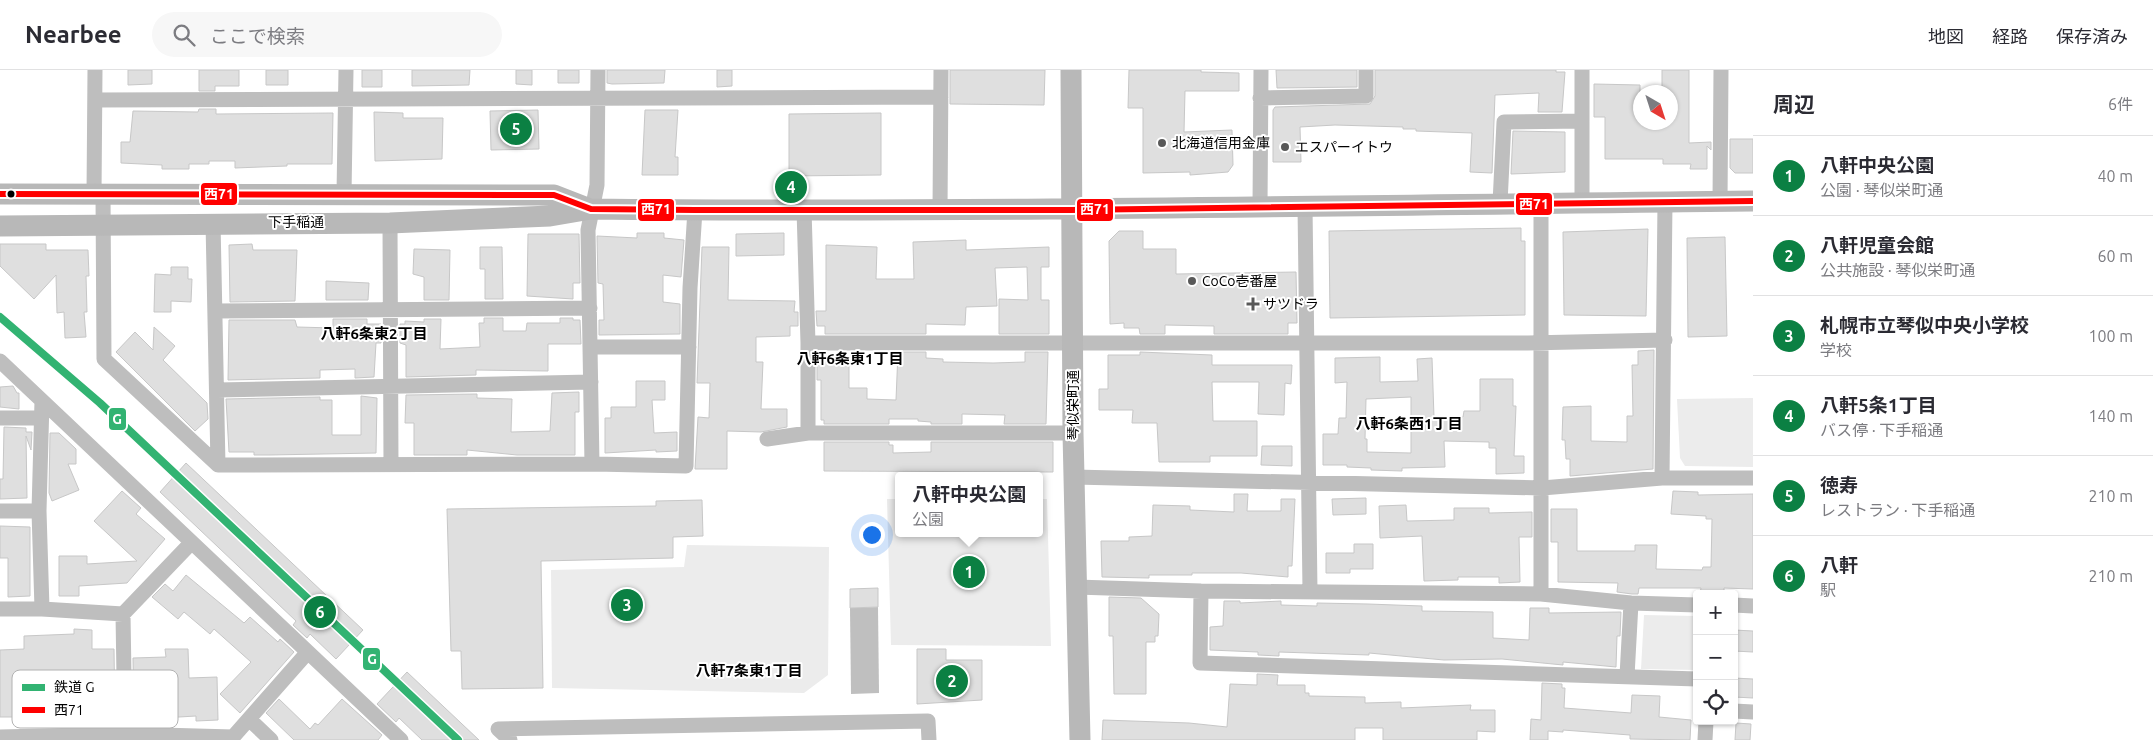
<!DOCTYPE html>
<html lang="ja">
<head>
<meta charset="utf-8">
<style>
	:root { --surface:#fff; --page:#f7f7f7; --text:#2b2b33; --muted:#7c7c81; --line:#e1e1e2; --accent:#0b8043 }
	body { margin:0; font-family:Ubuntu,"Noto Sans JP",sans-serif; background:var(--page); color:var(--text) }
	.controls { position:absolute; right:15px; bottom:15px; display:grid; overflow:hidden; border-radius:5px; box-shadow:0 1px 4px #0004 }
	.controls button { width:45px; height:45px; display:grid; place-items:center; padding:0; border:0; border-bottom:1px solid var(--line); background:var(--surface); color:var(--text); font:25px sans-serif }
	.compass { position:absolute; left:1633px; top:15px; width:45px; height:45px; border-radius:50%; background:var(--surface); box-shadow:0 1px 4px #0004; rotate:141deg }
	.you { position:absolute; left:871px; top:464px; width:18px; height:18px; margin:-12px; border:4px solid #fff; border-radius:50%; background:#1a73e8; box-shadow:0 0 0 8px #1a73e833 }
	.badge { display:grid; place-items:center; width:32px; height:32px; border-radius:50%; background:var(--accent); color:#fff; font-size:16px; font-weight:700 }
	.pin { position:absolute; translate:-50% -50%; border:2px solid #fff; box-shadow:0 1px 5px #0006 }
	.popup { position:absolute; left:895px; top:402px; width:148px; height:65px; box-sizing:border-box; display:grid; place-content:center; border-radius:5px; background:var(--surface); filter:drop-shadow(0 1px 4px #0005); font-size:16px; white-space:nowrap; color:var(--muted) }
	.popup b { font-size:19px; color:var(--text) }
	.popup::after { content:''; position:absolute; left:50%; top:100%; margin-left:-10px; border:10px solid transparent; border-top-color:var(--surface) }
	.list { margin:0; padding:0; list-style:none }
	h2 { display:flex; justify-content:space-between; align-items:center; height:65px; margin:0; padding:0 20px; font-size:21px }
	h2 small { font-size:16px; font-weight:400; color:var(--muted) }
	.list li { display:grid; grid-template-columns:32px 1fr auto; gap:15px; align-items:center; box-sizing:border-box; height:80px; padding:0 20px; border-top:1px solid var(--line) }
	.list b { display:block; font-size:19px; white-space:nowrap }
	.list p { margin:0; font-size:16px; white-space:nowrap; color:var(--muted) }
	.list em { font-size:16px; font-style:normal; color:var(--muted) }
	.icon { flex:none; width:28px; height:28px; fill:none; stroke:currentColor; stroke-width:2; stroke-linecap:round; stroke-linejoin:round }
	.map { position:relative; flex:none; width:1753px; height:670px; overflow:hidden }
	header { display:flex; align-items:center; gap:30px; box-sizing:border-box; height:70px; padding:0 25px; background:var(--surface); border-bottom:1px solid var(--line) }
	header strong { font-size:24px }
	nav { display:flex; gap:28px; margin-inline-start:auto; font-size:18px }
	.search { width:350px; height:45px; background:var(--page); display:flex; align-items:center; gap:12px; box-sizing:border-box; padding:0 18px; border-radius:28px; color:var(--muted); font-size:19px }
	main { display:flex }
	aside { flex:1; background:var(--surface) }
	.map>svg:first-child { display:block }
</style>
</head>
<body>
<header>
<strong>Nearbee</strong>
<div class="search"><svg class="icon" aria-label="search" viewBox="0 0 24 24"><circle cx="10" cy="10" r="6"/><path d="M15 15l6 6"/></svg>ここで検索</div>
<nav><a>地図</a><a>経路</a><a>保存済み</a></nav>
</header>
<main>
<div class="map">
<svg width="1753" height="670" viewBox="0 0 1753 670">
	<rect width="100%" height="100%" fill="#fff"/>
	<path fill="#ececec" d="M1753,328V397L1685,396L1680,388L1677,329Z
		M887,429H899V463H1039V429H1047L1051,576L891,575Z
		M687,475L829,477L828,605L804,623L552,618L551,500L684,497Z
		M1644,545L1697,546V600L1641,599Z"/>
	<path fill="#bfbfbf" d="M878,537L879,623L851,624L850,538Z"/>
	<path fill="#dfdfdf" stroke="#c7c7c7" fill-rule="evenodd" d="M128,0H152V14L128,15Z
		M199,0H239V16H215V21H199Z
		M266,0H288V15H266Z
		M362,0H382V17H362Z
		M412,0H470L469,15L412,16Z
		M516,0H532V15L516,14Z
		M558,0H579V13H558Z
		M607,0H665L664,13L612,14L607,13Z
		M717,0H732V16L717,17Z
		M950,0H1045L1044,35L950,34Z
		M1129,0H1201V2L1239,3V21H1185L1184,62L1232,60L1233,95L1228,102L1190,105V102L1143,103V38H1128Z
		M1276,0H1357V17L1277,18Z
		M1375,0H1556V2H1565L1562,42H1538L1539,23L1495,25L1492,103L1470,102L1472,63L1416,61V59H1403V57L1335,55L1300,57L1301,92H1273V40L1275,37L1370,34L1375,26Z
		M1662,0H1689V73L1711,72V80L1707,76V99H1690L1691,94H1663V89H1605V47H1594V14L1640,15V52H1670V22H1662Z
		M199,39H216V44L333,43L332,94H287V96L235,98V91H209V94H189V99H162V95L121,93V72H130L133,41L198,42Z
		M538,40L539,79L491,80L490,41Z
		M645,40H678L675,87H678V105H642Z
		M374,42L403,43V48H443L442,89L375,91Z
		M881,43V105L789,106V44Z
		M1513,61L1565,62V102L1511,104Z
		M1730,69H1753V103H1735L1730,98Z
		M1521,158V171H1525V245L1330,248L1329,161Z
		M1648,159L1646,246L1564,245L1563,162Z
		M1119,161H1143V179H1176V204L1296,202L1297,253H1288V264H1214V256L1165,255V264H1140L1139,258H1124V253L1110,254L1109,171Z
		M637,163H664V168L684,170L681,207L663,205V232L680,234V264L599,265V250H604L603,214L598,213L597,166L637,168Z
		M784,163V185L736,186V164Z
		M528,164H579L580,213H573V229L527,226Z
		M1725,167L1727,266L1688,267L1687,168Z
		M966,170V180L1049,177V197H1041V230H1049V264H999V229L1028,230L1027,197L995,198L997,236L966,237L965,255L926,254V264H825V256H817L816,241H826V175L877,177L876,209H914L913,172Z
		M0,174H46V180H88L89,206H86L87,242H84L86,267L65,268L64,242L57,243L56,205L34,229L0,196Z
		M252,174L253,180H297L295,231L230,232L229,175Z
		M480,177H502L503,229H485V199H480Z
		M702,177H729L728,230L795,231L794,242H798V256H790V266L756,267V292H763L761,339H787V357L761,362L727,361V399H695L698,347L709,348L710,313H697Z
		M414,179L450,180L449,230H424V207L413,204Z
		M171,197H188V209H192L191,232L171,231V242H154L155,204L171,205Z
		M326,211L369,213L368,230H326Z
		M484,248H503V261H526L527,253H560V248H573V250H580L581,274H548V301L476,300V305L406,307V275L400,273V254H405V251L424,252V249H441L440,279L480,277L479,253H484Z
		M333,249H367V254H381V273H376L374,307L355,308V299L320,300V308L228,310L229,250H295L297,257L333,258Z
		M154,257L175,276L163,290L207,333L208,349L195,361L116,282L135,262L153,280Z
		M1654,280L1653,399L1570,406V389H1566L1565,370H1562L1563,337L1591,336V371L1627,372V346H1633L1632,295H1638V281Z
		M898,282H926V288L943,289V292L993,293L1025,292V282H1048L1046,354H1004L1005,345L962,344V354H931V352L918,351V349H889V354H824V350H821V310H817V292H849V318H867V329L896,330Z
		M1140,282L1212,285V295H1292L1291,314L1285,313L1284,345L1258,344L1259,312H1212L1213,351H1257V386H1210V392H1159L1157,353H1132L1133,340H1099V319H1108V285H1140Z
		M1380,287V312L1418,311L1417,289L1432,288L1434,348L1463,347L1464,341H1480V309H1513V336H1516L1514,386H1524V403L1496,404V378H1489V372L1444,371L1445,397L1402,398V401L1371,400V398L1347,397V395H1323V364H1338L1339,348H1346L1347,312L1335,313V288ZM1411,327V383L1367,382V369H1365L1366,329Z
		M636,311H665V330H652L654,363L677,362V381L656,382V380L605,383V348H611V337H636Z
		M13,316L17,323H19V339L0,337V317Z
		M579,322V342H575V385H517L467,380V385H414V353H405L406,325L477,324V328L512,329L511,362L550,361L552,323Z
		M361,326L377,328L376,383L269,385H254V382H229L226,329L320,327V330H332V365H361Z
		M4,357L26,358V362H32L31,380L26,366L27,428L0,429V409H3Z
		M50,363H59L76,379V394H68L79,420L52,431L49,423Z
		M824,372H889V375H893V383L931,382V372H1053V402L824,401Z
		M1262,376H1292V396L1261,395Z
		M186,393L363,560L336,589L310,564L307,568L293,555L296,551L160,422Z
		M122,421L141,438L136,444L165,469L127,513L79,516V526H59V486H87V494L137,491L94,451Z
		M1673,421L1698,422V425L1753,424V519L1724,518V524H1700L1701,518H1639L1638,524H1632L1617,522L1618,513L1558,512V472H1551V439H1577V481H1635V475H1657L1656,499L1702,500L1703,497H1711L1712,449H1706V446L1671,444Z
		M1234,424H1248L1247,441H1281V429H1295L1292,496H1288V507L1241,503H1192V505H1149V508L1102,507L1101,471H1129V467L1152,466L1153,435L1190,436V440L1234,442Z
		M1366,428V444L1333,445L1332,429Z
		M702,430L703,466L673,467V488L541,491L543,618L462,619L461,581H451L447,439L656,436V431Z
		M1406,435L1407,451L1454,450V438H1489V443L1532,442V467H1519L1520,512L1499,513V507H1458V510L1424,511L1422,466L1380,468L1379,436Z
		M0,456L30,457V526L8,527V488H0Z
		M1354,474H1373V499H1350V503H1326V483H1354Z
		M186,505L244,553L250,547L278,572L280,569L294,582L240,643L220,624L251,592L214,559L210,564L184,542L178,549L152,527L165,514L173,521Z
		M878,518V537L850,538V519Z
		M1109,527L1141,528L1159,544L1158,566H1155V572H1146V624H1114L1113,566H1109Z
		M1224,531H1240V533L1281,531V535L1317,536V533L1368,534L1422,536V541L1493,542V568L1529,570L1530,538H1549V543L1621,542L1620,566H1617L1616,597L1563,592V595L1502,589L1444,590L1369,583V585L1279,582V586L1258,585V582L1210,580V557L1223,556Z
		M74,559L92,560V579H114L115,650H94L93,601L42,602V652H24V647H0V580L24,579V566L74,564Z
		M1734,560L1753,561V582L1734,581Z
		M165,579H188L189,608L217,607L218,650L196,651V646L162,648V652H144V643H134L133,588L166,587Z
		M917,579H946V590H982V630L917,634Z
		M407,602L426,620L479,670H422L399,648L396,652L377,634Z
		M1257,604L1278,605L1277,615H1305V623H1309V626L1365,627V633L1401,632V638L1471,635L1470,640H1495V662L1477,661V670H1383V658H1355V670H1102L1103,650L1189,653L1227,657L1230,614L1257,615Z
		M1734,608L1753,609V628L1734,627Z
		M1542,613L1562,614V618H1565L1564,638L1631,643L1632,625L1660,626L1659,647L1691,650L1690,670L1630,669V665L1563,660V662L1548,661V670H1530L1531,649L1541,650Z
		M279,629L310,659L315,653L318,655L342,629L382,665L378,670H294L266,643Z
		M1736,653L1751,654L1750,670H1735Z"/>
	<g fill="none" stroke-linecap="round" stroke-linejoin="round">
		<path stroke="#bebebe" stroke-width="15" d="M1582,0V133
			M1260,28L1366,26V0
			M95,30C377,30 659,30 941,27
			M94,124L95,0
			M103,124L104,289L218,395L595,394L686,396L690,218L695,140
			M344,124L346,0
			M1720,132L1721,0
			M1500,133L1504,52L1582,51
			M1541,133V524
			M1260,136L1261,0
			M1305,136L1310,521
			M804,139L808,273V363
			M940,141L941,0
			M213,152L218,395
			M390,153L391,395
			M215,241L590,238
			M808,273H1528L1665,270
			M590,277H689
			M0,291L401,670
			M217,320L591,312
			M0,348H41
			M767,369L808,363H1073
			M592,394L588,160L597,115L598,0
			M1074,407L1542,418L1662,408H1753
			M1662,408L1665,132
			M0,441H39
			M1076,517L1201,521L1541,524L1631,533L1697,535
			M1201,521L1200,593L1697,609
			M1734,535L1753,536
			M0,539H42L123,544L191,473
			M42,539L39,441L42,331
			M123,544L125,670
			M1627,606L1631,533
			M1734,641L1753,642
			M250,650L271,670
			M0,667L125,664L233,667L307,583
			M510,670L498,659L928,651L929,670
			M1705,670L1706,651"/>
		<path stroke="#b8b8b8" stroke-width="21" d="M1071,0L1073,363L1080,670
			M0,124L554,125L590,139
			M0,156L390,153L550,146L591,139C978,143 1366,135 1753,131"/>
		<defs>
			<path id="bus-1" d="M0,124L554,125L591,139L695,140H1071L1753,131"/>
		</defs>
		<use href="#bus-1" stroke="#fff" stroke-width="10"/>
		<use href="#bus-1" stroke="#f00" stroke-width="6"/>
		<defs>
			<path id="rail-1" d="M0,247L100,333L458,670"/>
		</defs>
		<use href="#rail-1" stroke="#fff" stroke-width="11"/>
		<use href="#rail-1" stroke="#32b372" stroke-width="8"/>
	</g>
	<g fill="#595959" stroke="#fff" stroke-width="2">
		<circle cx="1162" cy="73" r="5"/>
		<circle cx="1285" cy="77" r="5"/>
		<circle cx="1192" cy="211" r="5"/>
		<path d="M1250.5 226.5h5v5h5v5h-5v5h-5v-5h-5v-5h5z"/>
	</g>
	<circle fill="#000" stroke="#fff" stroke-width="2" cx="11" cy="124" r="4.5"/>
	<g text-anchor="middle" stroke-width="4" stroke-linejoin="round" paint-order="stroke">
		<g font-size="14" fill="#000" stroke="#fff" text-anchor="start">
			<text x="1172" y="78">北海道信用金庫</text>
			<text x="1295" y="82">エスパーイトウ</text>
			<text x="1202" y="216">CoCo壱番屋</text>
			<text x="1263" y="239">サツドラ</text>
		</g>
		<g font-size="14" fill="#000" stroke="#fff">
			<text x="296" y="157">下手稲通</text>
			<text transform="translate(1073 335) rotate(-90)" y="5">琴似栄町通</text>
		</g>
		<g font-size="15" font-weight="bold" fill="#000" stroke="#fff">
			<text x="374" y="269">八軒6条東2丁目</text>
			<text x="850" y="294">八軒6条東1丁目</text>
			<text x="1409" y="359">八軒6条西1丁目</text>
			<text x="749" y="606">八軒7条東1丁目</text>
		</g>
	</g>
	<rect x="12" y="600" width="166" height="58" rx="8" fill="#fff" stroke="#b2b2b2" stroke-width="1"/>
	<rect x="22" y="614" width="23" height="7" fill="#32b372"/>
	<rect x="22" y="637" width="23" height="6" fill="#f00"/>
	<g font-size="14" fill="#000">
		<text x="54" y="622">鉄道 G</text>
		<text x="54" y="645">西71</text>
	</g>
	<g stroke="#fff" stroke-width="2">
		<rect x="200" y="112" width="38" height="24" rx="5" fill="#f00"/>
		<rect x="1515" y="122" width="38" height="24" rx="5" fill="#f00"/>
		<rect x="637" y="128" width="38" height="24" rx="5" fill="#f00"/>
		<rect x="1076" y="128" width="38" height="24" rx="5" fill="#f00"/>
		<rect x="108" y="337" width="19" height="24" rx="5" fill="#32b372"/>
		<rect x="362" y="577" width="19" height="24" rx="5" fill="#32b372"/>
	</g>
	<g font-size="14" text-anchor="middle" font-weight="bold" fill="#fff">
		<text x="219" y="129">西71</text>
		<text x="1534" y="139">西71</text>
		<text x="656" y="144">西71</text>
		<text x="1095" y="144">西71</text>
		<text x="117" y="354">G</text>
		<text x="372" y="594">G</text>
	</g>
</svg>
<div class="controls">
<button>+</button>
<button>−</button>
<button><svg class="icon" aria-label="locate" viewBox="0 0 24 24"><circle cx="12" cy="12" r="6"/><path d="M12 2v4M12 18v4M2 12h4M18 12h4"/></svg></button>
</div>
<svg class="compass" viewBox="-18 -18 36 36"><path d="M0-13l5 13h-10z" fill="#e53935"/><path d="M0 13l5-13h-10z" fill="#7c7c81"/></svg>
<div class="you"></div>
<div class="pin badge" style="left:969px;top:502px">1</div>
<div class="popup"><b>八軒中央公園</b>公園</div>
<div class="pin badge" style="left:952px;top:611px">2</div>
<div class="pin badge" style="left:627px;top:535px">3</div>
<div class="pin badge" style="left:791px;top:117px">4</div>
<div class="pin badge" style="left:516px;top:59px">5</div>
<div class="pin badge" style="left:320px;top:542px">6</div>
</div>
<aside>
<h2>周辺<small>6件</small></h2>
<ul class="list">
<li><span class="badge">1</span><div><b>八軒中央公園</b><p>公園 · 琴似栄町通</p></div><em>40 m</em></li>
<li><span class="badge">2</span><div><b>八軒児童会館</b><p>公共施設 · 琴似栄町通</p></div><em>60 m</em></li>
<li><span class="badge">3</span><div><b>札幌市立琴似中央小学校</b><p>学校</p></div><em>100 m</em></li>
<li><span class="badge">4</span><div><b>八軒5条1丁目</b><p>バス停 · 下手稲通</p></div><em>140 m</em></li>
<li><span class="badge">5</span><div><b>徳寿</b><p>レストラン · 下手稲通</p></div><em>210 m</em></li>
<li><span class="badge">6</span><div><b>八軒</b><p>駅</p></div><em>210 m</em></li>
</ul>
</aside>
</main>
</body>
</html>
